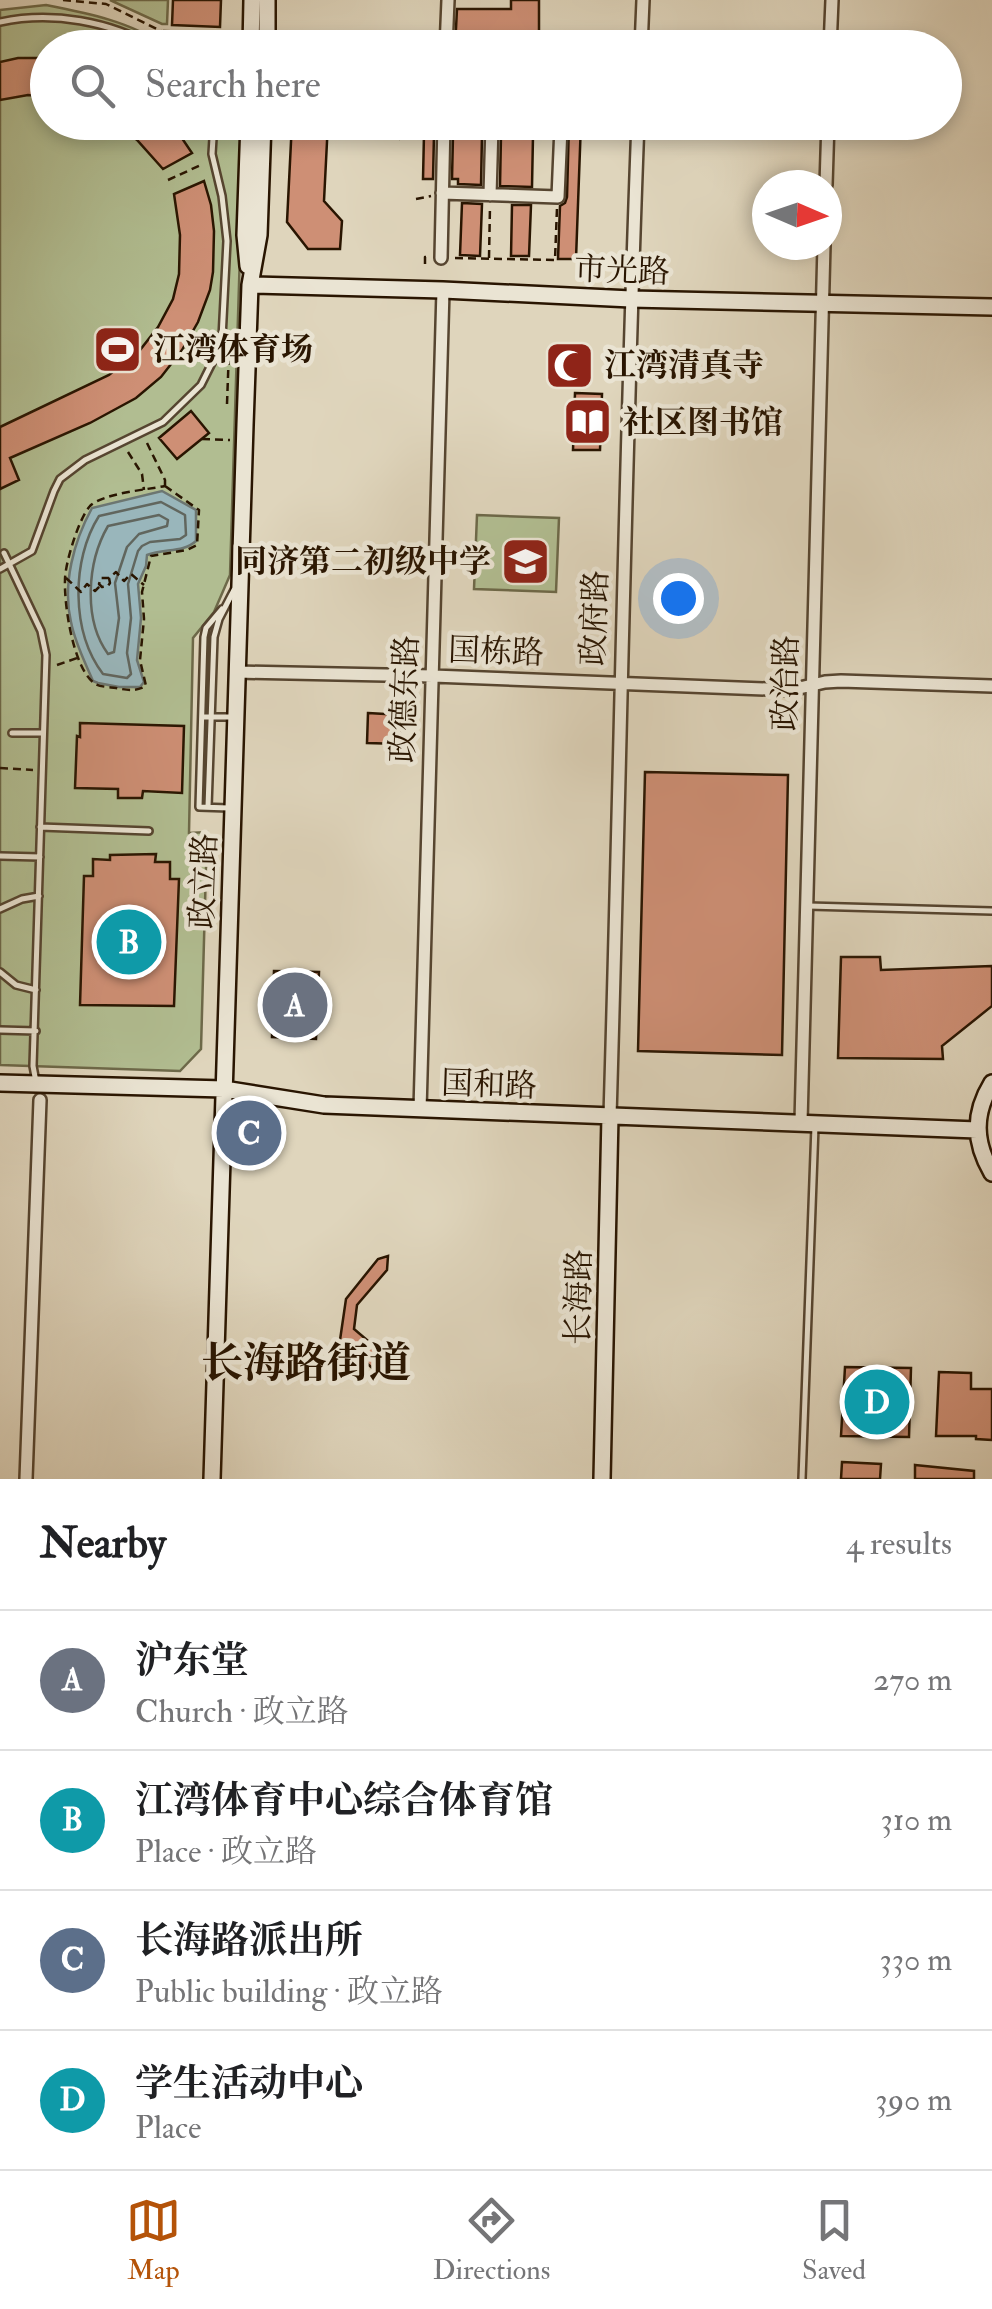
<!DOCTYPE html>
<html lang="en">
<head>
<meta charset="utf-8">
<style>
	:root { --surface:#fff; --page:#f6f6f6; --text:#202124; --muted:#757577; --line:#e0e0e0; --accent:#b45309 }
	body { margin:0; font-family:"IM FELL Double Pica","Noto Serif SC",serif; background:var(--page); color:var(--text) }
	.compass { position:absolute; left:752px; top:170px; width:90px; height:90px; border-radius:50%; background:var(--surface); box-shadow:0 5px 15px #0003; rotate:92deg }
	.you { position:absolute; left:678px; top:598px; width:35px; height:35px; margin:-25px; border:8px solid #fff; border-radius:50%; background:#1a73e8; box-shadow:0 0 0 15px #1a73e833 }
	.badge { display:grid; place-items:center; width:65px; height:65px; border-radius:50%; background:var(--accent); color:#fff; font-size:32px; font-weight:700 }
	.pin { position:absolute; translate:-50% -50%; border:5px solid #fff; box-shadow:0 2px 10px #0006 }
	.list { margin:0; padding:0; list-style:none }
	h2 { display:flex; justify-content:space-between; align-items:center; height:130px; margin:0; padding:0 40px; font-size:42px }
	h2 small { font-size:32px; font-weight:400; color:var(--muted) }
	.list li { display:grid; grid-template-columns:65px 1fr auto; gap:30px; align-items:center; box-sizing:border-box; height:140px; padding:0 40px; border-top:2px solid var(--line) }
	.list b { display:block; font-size:38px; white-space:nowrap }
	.list p { margin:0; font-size:32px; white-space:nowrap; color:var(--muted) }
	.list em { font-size:32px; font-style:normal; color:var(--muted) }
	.icon { flex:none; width:55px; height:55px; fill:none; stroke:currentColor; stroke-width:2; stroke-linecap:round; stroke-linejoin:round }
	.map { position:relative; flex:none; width:992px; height:1479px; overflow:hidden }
	.search { position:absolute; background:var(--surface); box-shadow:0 5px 15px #0003; left:30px; right:30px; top:30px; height:110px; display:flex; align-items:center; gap:25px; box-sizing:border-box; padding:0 35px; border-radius:55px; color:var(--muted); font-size:38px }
	.sheet { height:690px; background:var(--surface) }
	nav { display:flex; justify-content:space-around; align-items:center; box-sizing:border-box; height:140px; border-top:2px solid var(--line); background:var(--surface); font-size:28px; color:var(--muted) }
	nav a { display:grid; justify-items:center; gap:5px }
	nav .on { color:var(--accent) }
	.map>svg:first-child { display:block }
</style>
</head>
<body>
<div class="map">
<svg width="992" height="1479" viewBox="0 0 992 1479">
	<rect width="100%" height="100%" fill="#dfd5bc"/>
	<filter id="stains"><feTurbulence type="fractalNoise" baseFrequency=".002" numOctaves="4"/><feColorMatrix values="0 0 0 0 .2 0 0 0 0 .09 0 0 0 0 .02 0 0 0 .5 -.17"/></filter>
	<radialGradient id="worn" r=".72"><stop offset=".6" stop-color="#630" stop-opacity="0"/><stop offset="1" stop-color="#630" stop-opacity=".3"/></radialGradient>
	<path fill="#b1bd91" stroke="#6d6949" stroke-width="2.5" d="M110,0H168L167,24H162Z
		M46,5C87,13 133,22 166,47L48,48V122L244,123L230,575L214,612L193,638L189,833L207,832L201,1049L180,1071L0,1065V10Z
		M477,515L559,518L556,592L474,589Z"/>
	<path fill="#99b6bb" stroke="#6c7671" stroke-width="2.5" d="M162,491L196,510V541C183,553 164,548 147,555L146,566L138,584L141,618L137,660L144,682L140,687H119L98,683L93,681C85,662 75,643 71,622C62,584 74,541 92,508Z"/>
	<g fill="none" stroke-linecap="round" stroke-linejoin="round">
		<path stroke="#61665e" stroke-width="2.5" d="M161,502L185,515L186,535L180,539L150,542L142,546L138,551L128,584L131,618L127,653L131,674L127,678L103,674C71,632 71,560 99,516Z
			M159,515L168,520L167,526L139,534L127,547L115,583L119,618L114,652L108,654C83,620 87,562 108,526Z"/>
	</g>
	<path fill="#ce8f75" stroke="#291501" stroke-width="2.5" d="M173,0H221L220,27L172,25Z
		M511,0H539V48H455L457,9H511Z
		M18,58H48V97L28,95L0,100V62Z
		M116,122H171L192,153L163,169L137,140Z
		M292,122H328L324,201L342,221L340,249H308L287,222Z
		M569,122H581L576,259H558L560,206L565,203L567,197Z
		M424,134H434L433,179H423Z
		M453,135H482L481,185L458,184V179H452Z
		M501,135L533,136L532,187L500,186Z
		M204,181L211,205L214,231L213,272L210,290L198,322L182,350L161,377L136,398L90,423L10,458L19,480L0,489V427L109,375L140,350L158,327L173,299L179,274L180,235L174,194Z
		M462,203L482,204L480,256L460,255Z
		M512,205H531L529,256H511Z
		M575,393L602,394L600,450H573Z
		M191,411L209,433L177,459L159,438Z
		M368,713L402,715L401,744L367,743Z
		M80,723L184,726L182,793L143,791L142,798H118V789L75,788L77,736L80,737Z
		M645,772L788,775L782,1055L638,1051Z
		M156,854L155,862H170V879H179L174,1006L80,1005L84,876H93V859L110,860V855Z
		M841,957H880L881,970L992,966V1006L942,1046L943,1059L838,1058Z
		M274,971L319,972L316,1039L272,1037Z
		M388,1256L387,1270L357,1305L354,1329L387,1357L385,1373H378L340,1340L346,1299L378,1259Z
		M845,1367L911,1368L909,1437L841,1436Z
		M939,1372L971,1373V1389H992V1440L976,1439V1436H936Z
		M842,1462L881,1464L880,1479H841Z
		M915,1465L974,1471V1479H915Z"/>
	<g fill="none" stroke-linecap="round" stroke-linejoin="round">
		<defs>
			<path id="lane" d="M0,22C52,11 110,21 156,48
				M215,130L247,132
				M4,553L41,631L46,655L33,1066L36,1082
				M0,569L32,551L54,491L60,479L85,460L163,422L201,385L215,357L222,338L227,241L222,196L212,154L214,122
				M222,609L206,628L204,637L199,807L229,808
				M202,717H234
				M12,733H43
				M208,807L214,637L219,619L234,590
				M40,827L149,831
				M0,856L40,857
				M808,906L992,911
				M0,909L22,899L39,896
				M0,972L16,985L36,990
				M0,1030L36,1031
				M802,1479L815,1126"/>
			<path id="street" d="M446,48L448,0
				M641,48L643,0
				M830,48L832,0
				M826,185L828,122
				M442,193L558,197L561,127L444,125
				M490,195L492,125
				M441,258L444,122
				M237,672L433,676L791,690L825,682L841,681L992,686
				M420,1110L443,290
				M610,1116C620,785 625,454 638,122
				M801,1122L824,245
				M26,1479L40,1100"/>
			<path id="secondary" d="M251,48L252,0
				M267,48V0
				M248,266L245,235L249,122
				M250,285L443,290L631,299L992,307
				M0,1083L224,1089L324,1105L977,1130
				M992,1083C973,1114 974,1142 992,1173
				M212,1479L245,425L250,285L259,235L263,122
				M602,1479L610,1116"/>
		</defs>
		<use href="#lane" stroke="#564530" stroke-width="10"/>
		<use href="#street" stroke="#564530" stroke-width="16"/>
		<use href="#secondary" stroke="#291501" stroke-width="20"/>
		<path stroke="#291501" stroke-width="2.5" stroke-dasharray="8 5" stroke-linecap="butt" d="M63,0L106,4L163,32L184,48
			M163,31L235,34
			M180,135L196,122
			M399,139L433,128
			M168,180L203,164
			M416,199L431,196
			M455,258L555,260L557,208
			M489,258L490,206
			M425,264V257H427
			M227,404L229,349
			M202,439L230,440
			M147,443L165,480V485
			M128,452L142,474L144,490
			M165,486L199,510L197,545L187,550L151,556L142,592L144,619L140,660L146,686C135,692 127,690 116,688C109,687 99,687 94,683C73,667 64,605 65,580C65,563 79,518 90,506C104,493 145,490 165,486Z
			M66,578L81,592L87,584L95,591L100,586
			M109,578L110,583L108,586L102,587L99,584L101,578H109L116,572L124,581L131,574L144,585
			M57,665L77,658
			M0,768L33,770"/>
		<use href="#lane" stroke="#eae4d3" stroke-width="5"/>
		<use href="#street" stroke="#eae4d3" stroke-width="11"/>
		<use href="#secondary" stroke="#eae4d3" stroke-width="15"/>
	</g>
	<defs>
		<symbol id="stadium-square" viewBox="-11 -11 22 22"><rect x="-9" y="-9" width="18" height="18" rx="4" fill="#8f2418" stroke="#eae4d3"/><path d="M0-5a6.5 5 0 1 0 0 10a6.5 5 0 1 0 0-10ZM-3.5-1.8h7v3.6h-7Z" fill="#fff"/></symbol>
		<symbol id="mosque-square" viewBox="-11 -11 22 22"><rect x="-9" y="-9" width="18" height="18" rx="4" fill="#8f2418" stroke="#eae4d3"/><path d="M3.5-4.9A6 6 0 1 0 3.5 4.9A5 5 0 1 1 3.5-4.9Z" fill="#fff"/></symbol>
		<symbol id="library-square" viewBox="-11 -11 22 22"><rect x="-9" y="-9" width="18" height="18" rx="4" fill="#8f2418" stroke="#eae4d3"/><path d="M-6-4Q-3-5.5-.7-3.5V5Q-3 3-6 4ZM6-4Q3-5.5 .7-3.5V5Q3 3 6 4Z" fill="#fff"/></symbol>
		<symbol id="school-square" viewBox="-11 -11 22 22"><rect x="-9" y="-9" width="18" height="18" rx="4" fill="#8f2418" stroke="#eae4d3"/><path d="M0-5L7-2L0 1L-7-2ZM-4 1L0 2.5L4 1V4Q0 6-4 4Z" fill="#fff"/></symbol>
	</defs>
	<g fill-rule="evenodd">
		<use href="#stadium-square" x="90" y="322" width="55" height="55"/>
		<use href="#mosque-square" x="542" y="338" width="55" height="55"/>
		<use href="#library-square" x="560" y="394" width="55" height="55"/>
		<use href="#school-square" x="498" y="534" width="55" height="55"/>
	</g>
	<g text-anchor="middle" stroke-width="9" stroke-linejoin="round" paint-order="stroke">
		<g font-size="32" fill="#291501" stroke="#eae4d3">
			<text transform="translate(622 270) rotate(2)" y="11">市光路</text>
			<text transform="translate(594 618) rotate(-88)" y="11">政府路</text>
			<text transform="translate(496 651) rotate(2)" y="11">国栋路</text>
			<text transform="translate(785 683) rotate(-89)" y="11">政治路</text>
			<text transform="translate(404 699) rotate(-88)" y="11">政德东路</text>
			<text transform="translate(203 881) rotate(-88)" y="11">政立路</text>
			<text transform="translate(489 1084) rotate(2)" y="11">国和路</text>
			<text transform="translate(578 1297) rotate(-89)" y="11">长海路</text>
		</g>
		<g font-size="32" font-weight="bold" fill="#291501" stroke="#eae4d3" text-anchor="start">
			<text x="153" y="360">江湾体育场</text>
			<text x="604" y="376">江湾清真寺</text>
			<text x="623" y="433">社区图书馆</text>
			<text x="491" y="572" text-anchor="end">同济第二初级中学</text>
		</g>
		<g font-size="42" font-weight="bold" fill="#291501" stroke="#eae4d3">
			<text x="306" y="1377">长海路街道</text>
		</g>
	</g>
	<rect width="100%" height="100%" filter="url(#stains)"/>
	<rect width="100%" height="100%" fill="url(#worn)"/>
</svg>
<svg class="compass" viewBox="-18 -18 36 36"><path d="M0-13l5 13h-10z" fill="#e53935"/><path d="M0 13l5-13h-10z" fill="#757577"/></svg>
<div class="you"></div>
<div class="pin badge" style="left:295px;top:1005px;background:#6b7280">A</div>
<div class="pin badge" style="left:129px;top:942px;background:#0f9aa8">B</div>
<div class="pin badge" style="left:249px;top:1133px;background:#5c6f8a">C</div>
<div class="pin badge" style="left:877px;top:1402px;background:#0f9aa8">D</div>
<div class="search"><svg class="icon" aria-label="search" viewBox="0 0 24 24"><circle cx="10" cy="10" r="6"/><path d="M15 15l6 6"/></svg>Search here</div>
</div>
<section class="sheet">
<h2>Nearby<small>4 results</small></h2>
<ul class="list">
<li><span class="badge" style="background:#6b7280">A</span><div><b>沪东堂</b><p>Church · 政立路</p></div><em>270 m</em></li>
<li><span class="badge" style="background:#0f9aa8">B</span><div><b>江湾体育中心综合体育馆</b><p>Place · 政立路</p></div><em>310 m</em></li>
<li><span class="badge" style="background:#5c6f8a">C</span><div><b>长海路派出所</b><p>Public building · 政立路</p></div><em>330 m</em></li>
<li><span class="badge" style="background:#0f9aa8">D</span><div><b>学生活动中心</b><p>Place</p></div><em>390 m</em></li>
</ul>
</section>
<nav>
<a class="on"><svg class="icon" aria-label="map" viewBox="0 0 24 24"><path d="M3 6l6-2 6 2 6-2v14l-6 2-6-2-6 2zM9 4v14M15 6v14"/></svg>Map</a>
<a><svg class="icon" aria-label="directions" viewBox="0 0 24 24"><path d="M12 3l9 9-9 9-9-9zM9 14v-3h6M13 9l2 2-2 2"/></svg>Directions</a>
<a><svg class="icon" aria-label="saved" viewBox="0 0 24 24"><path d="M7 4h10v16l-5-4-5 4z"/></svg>Saved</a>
</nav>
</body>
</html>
